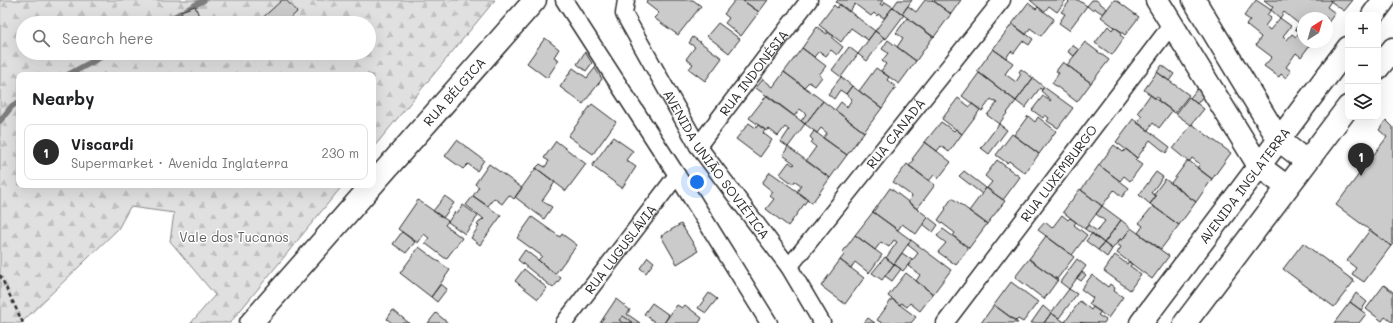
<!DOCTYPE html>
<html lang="en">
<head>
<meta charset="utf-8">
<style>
	:root { --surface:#fff; --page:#f6f6f6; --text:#202124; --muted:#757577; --line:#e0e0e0; --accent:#2b2b2b }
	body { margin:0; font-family:Mali,sans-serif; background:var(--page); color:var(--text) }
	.controls { position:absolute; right:12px; top:12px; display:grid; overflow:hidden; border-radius:8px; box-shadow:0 4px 16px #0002 }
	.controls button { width:36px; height:36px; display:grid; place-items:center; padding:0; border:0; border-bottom:1px solid var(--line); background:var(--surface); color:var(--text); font:20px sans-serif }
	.compass { position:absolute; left:1297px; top:12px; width:36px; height:36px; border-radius:50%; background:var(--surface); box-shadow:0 4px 16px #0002; rotate:37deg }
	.you { position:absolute; left:697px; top:182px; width:14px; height:14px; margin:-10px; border:3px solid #fff; border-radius:50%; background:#1a73e8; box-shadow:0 0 0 6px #1a73e833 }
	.badge { display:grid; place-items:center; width:26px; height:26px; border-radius:50%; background:var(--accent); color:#fff; font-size:13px; font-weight:700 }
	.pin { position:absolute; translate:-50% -33px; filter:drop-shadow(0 1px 2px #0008) }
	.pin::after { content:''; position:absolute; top:21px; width:14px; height:12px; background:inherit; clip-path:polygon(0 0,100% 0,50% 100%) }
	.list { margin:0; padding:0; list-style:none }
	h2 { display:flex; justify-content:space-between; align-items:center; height:52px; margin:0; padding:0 16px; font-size:17px }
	h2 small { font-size:13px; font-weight:400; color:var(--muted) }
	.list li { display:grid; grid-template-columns:26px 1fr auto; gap:12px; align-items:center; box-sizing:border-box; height:56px; margin:0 8px 8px; padding:0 8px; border:1px solid var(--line); border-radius:8px }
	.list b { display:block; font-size:15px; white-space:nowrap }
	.list p { margin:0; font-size:13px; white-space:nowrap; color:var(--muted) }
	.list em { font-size:13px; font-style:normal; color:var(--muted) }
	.icon { flex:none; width:22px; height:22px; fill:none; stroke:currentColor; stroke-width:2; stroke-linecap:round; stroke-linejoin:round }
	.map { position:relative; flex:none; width:1393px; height:323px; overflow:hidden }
	.search { position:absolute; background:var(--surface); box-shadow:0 4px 16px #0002; left:16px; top:16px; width:360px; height:44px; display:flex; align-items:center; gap:10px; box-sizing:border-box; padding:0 14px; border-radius:22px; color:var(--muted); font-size:15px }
	.panel { position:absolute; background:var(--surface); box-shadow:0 4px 16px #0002; left:16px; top:72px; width:360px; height:116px; border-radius:8px }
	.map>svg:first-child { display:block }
</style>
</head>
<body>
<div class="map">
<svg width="1393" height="323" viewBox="0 0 1393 323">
	<defs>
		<pattern id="forest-firs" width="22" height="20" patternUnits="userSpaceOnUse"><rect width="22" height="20" fill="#e0e0e0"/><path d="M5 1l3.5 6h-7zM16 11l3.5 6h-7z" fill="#c0c0c0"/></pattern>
	</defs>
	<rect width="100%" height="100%" fill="#fff"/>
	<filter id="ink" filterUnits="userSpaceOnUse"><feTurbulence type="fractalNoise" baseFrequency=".025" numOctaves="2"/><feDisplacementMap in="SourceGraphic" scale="8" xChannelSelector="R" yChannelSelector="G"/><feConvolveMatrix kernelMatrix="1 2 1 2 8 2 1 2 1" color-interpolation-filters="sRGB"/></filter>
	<g filter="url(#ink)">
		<path fill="url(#forest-firs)" stroke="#868686" fill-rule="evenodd" d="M0,0H495L373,148V75H19V185H343L230,323H191L215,295L170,241L174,213L130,207L118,229L21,323H0ZM23,23H369V53H23Z"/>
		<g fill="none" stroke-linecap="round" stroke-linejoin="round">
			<path stroke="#7e7e7e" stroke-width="6" d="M163,23L204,0
				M68,75L108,53
				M0,121L12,106L19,102"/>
		</g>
		<path fill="#cbcbcb" stroke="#2b2b2b" d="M282,0H286L297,12L285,23H257Z
			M648,0H693L701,6L678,35L654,18L659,13L646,3Z
			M735,0H742L759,12L741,36L725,23L729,18L724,14Z
			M742,0H768L759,12Z
			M838,0H883L880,4L883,6L885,2L893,7L884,18L878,14L877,16L874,13L871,16L855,4L849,12L836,2Z
			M898,0H912L902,14L893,7Z
			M925,0H932L951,14L934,37L902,14L908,6L916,12Z
			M935,0H961L951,14L934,1Z
			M1030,0H1066L1057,12L1049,6L1044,12Z
			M1067,0H1078L1087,6L1069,30L1059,23L1065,14L1061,12L1069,2Z
			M1092,0H1096L1107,9L1103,14L1094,8L1092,10L1087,6Z
			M1114,0H1116L1139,17L1125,35L1101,17Z
			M1256,0L1271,10L1267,15L1271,18L1265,26L1270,30L1280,18L1291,26L1283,36L1287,40L1292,34L1296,37L1299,32L1303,35V42H1312L1301,57L1296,53L1286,67L1291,71L1286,78L1281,74L1279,77L1264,66L1272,57L1256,45L1261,37L1246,25L1250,20L1244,16Z
			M1264,0H1329L1331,1L1327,7L1335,13L1327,24V18H1303V35L1295,29L1299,24L1284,12L1280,18L1271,10L1273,7Z
			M1329,0H1353L1344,11Z
			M1028,3L1036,9L1038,7L1054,19L1041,36L1030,28L1026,35L1012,24Z
			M840,4L875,31L868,40L851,28L841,42L819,25L834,5L837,8Z
			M195,6L199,16L186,21L181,11Z
			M893,7L904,15L886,39L875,31Z
			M907,18L933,37L916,61L897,47L903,38L896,33Z
			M718,23L740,39L729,53L707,36Z
			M1012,24L1033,39L1029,45L1023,41L1014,53L1011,51L1006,58L993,49Z
			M1108,26L1112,30L1114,27L1122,32L1120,35L1124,38L1112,55L1095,43Z
			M817,27L827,34L828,32L834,36L832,38L843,47L837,55L831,50L826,56L819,51L814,57L802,48Z
			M875,31L884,38L867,61L858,54Z
			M693,37L722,58L705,81L689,69L693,64L686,59L695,47L689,43Z
			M545,38L559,49L554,57L559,60L547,78L527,63Z
			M888,40L916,61L899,84L881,71L886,64L882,61L888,53L882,49Z
			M1085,42L1109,60L1091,83L1067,65Z
			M1072,45L1079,50L1074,56L1068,52Z
			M849,47L858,54L841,77L832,70Z
			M802,48L826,66L819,75L822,77L815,86L809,82L804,87L784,72Z
			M993,49L1013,63L1005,74L1016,82L1021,74L1019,72L1021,69L1033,78L1016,101L977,71Z
			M585,52L592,63L586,71L577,64Z
			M1063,62L1091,83L1077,102L1052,83L1059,73L1056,71Z
			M1162,65L1174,74L1169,81L1157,72Z
			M573,68L587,78L595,68L602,79L583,104L560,87Z
			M876,68L889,77L887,80L896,87L882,108L859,91Z
			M784,72L823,101L805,124L801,121L806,114L800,109L794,116L756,88L763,79L773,87Z
			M1157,72L1189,95L1175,113L1158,100L1159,99L1156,97L1155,98L1144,90Z
			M979,73L1016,101L999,124L987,115L997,103L991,99L982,111L962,96Z
			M841,77L852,86L846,94L840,90L834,99L828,94Z
			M1033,78L1044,87L1042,90L1040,88L1025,108L1016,101Z
			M1201,84L1206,92L1197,104L1190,98Z
			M852,86L882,108L864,132L835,110L841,102L847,107L852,99L846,94Z
			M1044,87L1073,108L1058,128L1047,121L1049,118L1045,115L1043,118L1032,110L1043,96L1050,101L1051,100L1041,91Z
			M767,95L805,124L788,147L781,142L789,130L785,127L778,136L769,129L767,131L749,118Z
			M1150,95L1172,111L1159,128L1153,123L1148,130L1137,123L1142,116L1138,112Z
			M1189,97L1204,109L1191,125L1176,114Z
			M958,98L970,107L972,104L980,110L962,134L942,119Z
			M823,101L864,132L847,155L823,138L827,133L821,128L817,133L805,124Z
			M592,104L616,122L593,154L568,136Z
			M1028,116L1035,122L1038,117L1056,131L1039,154L1014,135Z
			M1133,119L1170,147L1166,153L1150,140L1137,158L1116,142Z
			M1386,120L1393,127V244L1391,246L1336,205L1387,137L1379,130Z
			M941,122L954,131L956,129L962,134L949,152L941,146L937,151L925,142Z
			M749,123L756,128L758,125L765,130L763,133L772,140L760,157L736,139Z
			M999,124L1007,130L989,154L981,148Z
			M1192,124L1231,153L1212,179L1197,168L1200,164L1192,158L1189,162L1173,149Z
			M814,131L847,155L830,178L806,161L816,147L811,143L813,140L810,137Z
			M1012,134L1039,154L1025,173L1009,161L1007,163L996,155Z
			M613,137L633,151L626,160L636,167L622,188L592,166Z
			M457,140L484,160L477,171L468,164L463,169L445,156Z
			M556,141L586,164L566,191L536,168L540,164L545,167L549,161L544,158Z
			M925,142L951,162L938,179L934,175L929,181L909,166L914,160L912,159Z
			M1114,145L1123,152L1126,149L1137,158L1135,160L1142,165L1130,181L1124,176L1120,181L1099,165Z
			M788,147L830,178L812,203L797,192L801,185L795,181L793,184L780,174L789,162L793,165L795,164L783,155Z
			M997,160L1020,177L1003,200L987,188L992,182L985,176Z
			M1188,160L1212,179L1196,202L1171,183Z
			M489,164L522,188L514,199L509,195L502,204L494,198L488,206L473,196L479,187L475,184Z
			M907,164L935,185L917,209L908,202L912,196L893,182Z
			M1099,165L1129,188L1122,197L1114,190L1102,206L1081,190Z
			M536,168L555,182L542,201L552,207L544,219L515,197Z
			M964,171L986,188L982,194L959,176Z
			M770,172L808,199L788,226L766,209L774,199L770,196L773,192L762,183Z
			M1156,172L1163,177L1151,193L1156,196L1150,204L1139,195Z
			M1165,179L1196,202L1179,225L1150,204L1156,196L1153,195Z
			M890,188L928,217L916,234L902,224L898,230L873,212Z
			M986,188L1005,201L987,224L969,211Z
			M1080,189L1102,206L1085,229L1063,212Z
			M445,196L454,203L443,218L433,211Z
			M473,196L501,216L480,245L471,238L479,226L477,225L482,219L483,220L484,219L466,205Z
			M952,198L987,224L969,248L953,236L955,233L938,220L946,209L945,208Z
			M418,200L448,221L445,225L462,238L446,259L425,243L429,238L424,234L418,243L398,229Z
			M463,205L478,216L465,234L448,222L455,212L457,213Z
			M1102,206L1121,220L1104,243L1085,229L1088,225L1097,231L1105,221L1096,214Z
			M1153,206L1179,225L1161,249L1138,233L1143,226L1139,223Z
			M873,212L911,240L894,264L886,258L897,242L894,240L889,247L881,242L875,250L855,235Z
			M1062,215L1068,220L1070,218L1076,222L1074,225L1087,235L1072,255L1038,230L1045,222L1052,228Z
			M532,217L560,237L562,234L577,245L555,274L538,260L542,256L517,238Z
			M928,217L938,225L933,232L923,224Z
			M1121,220L1131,228L1122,240L1120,239L1112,249L1104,243Z
			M681,224L698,251L677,264L661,236Z
			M1131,228L1169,256L1152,279L1117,253L1121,247L1117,244L1120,239L1122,240Z
			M943,229L969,248L956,265L938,252L946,243L937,236Z
			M1370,230L1391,246L1364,282L1352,274L1356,268L1347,261Z
			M402,232L415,242L406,253L393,244Z
			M1092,233L1104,243L1098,250L1086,241Z
			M855,235L882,255L869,273L855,262L851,268L840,260L844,255L842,253Z
			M1046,236L1074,257L1057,279L1029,259Z
			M911,240L951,270L933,294L916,281L920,275L908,266L918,253L908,245Z
			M1104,243L1112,249L1107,257L1098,250Z
			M1303,243L1354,281L1334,307L1283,269Z
			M419,247L450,270L431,297L400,273Z
			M525,250L561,278L553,288L518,260Z
			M902,253L912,260L903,271L894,264Z
			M1115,255L1127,264L1129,261L1132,264L1130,266L1141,274L1130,290L1104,271Z
			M648,257L654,262L646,273L640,268Z
			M885,257L894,264L882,280L872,273Z
			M1029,259L1058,280L1044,299L1015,277Z
			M1077,259L1086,266L1069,289L1060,282Z
			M840,260L864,278L845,304L821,286Z
			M894,264L901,269L892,281L885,276Z
			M524,269L547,288L538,299L515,281Z
			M1082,272L1086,275L1081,281L1077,278Z
			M906,273L933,294L920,311L910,303L907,307L901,303L900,305L888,296Z
			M1092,275L1108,287L1110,284L1115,288L1114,291L1123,297L1108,318L1089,304L1093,298L1081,289Z
			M1011,282L1038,302L1023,322L1018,319L1016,321L994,305Z
			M441,284L447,289L437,302L431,297Z
			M1384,285L1393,292V323L1385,317L1382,321L1366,309Z
			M1069,289L1077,294L1059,318L1051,313Z
			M709,293L717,299L706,313L698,308Z
			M1356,293L1367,302L1361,310L1350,302Z
			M616,299L630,310L627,314L640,323H600Z
			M892,299L916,317L911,323H882L877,320Z
			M1080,301L1091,310L1093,307L1101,312L1098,315L1106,320L1104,323L1065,322Z
			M1350,302L1366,314L1359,323H1334Z
			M652,303L669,315L664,323H656L644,314Z
			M677,305L682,308L685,305L702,318L699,323H664Z
			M994,305L1018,323H981Z
			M1043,306L1051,313L1044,323H1031Z
			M393,310L409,323H392L387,319Z
			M436,313L448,323H428Z
			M1051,313L1066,323H1044Z
			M623,316L632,322L631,323H623L619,320Z
			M868,318L875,323H864Z"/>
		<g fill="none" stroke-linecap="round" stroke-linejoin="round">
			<defs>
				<g id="street">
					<path d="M564,0L677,175L769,323"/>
					<path id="s1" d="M626,0L624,14L698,146L789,267L822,323"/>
					<path id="s2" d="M698,146L809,0"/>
					<path id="s3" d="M789,267L1002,0"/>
					<path id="s4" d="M564,323L677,175"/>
					<path id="s5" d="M945,323L1172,24"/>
				</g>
				<g id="secondary">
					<path d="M1157,0L1259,166L1287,187"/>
					<path d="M1194,0L1279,140L1306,161"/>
					<path d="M1373,15L1384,0"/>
					<path d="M1378,68L1393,49"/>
					<path id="s6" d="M373,184L535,0"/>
					<path d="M251,323L372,185"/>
					<path id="s7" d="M1141,323L1348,48"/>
					<path d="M1185,323L1348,107"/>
				</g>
			</defs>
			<use href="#street" stroke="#2b2b2b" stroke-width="19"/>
			<use href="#secondary" stroke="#2b2b2b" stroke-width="25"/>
			<path stroke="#2b2b2b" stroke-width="2.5" stroke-dasharray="4 3" stroke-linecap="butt" d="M0,275L23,323"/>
			<use href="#street" stroke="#fff" stroke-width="16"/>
			<use href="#secondary" stroke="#fff" stroke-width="22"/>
		</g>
	</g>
	<g text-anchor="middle" stroke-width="3" stroke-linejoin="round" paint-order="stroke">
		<g font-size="13" fill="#2b2b2b" stroke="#fff">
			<text dy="5" stroke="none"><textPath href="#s2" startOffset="92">RUA INDONÉSIA</textPath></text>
			<text dy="5" stroke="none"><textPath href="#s6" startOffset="123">RUA BÉLGICA</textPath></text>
			<text dy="5" stroke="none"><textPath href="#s3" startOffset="171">RUA CANADÁ</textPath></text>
			<text dy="5" stroke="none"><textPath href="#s1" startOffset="191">AVENIDA UNIÃO SOVIÉTICA</textPath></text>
			<text dy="5" stroke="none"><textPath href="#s5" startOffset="188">RUA LUXEMBURGO</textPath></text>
			<text dy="5" stroke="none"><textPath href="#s7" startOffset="172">AVENIDA INGLATERRA</textPath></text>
			<text dy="5" stroke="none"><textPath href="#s4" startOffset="93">RUA LUGUSLÁVIA</textPath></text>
		</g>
		<g font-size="13" fill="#585858" stroke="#fff">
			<text x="234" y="242">Vale dos Tucanos</text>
		</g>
	</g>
</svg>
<div class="controls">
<button>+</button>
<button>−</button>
<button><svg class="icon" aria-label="layers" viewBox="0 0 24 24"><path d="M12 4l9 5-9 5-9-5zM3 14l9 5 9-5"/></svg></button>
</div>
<svg class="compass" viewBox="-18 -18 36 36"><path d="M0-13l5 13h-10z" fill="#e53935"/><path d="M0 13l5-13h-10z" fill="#757577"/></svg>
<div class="you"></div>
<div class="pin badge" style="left:1361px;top:176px">1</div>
<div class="search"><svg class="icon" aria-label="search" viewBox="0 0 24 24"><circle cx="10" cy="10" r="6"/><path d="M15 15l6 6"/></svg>Search here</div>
<section class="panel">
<h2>Nearby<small></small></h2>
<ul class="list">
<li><span class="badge">1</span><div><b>Viscardi</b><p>Supermarket · Avenida Inglaterra</p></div><em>230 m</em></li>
</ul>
</section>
</div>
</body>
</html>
